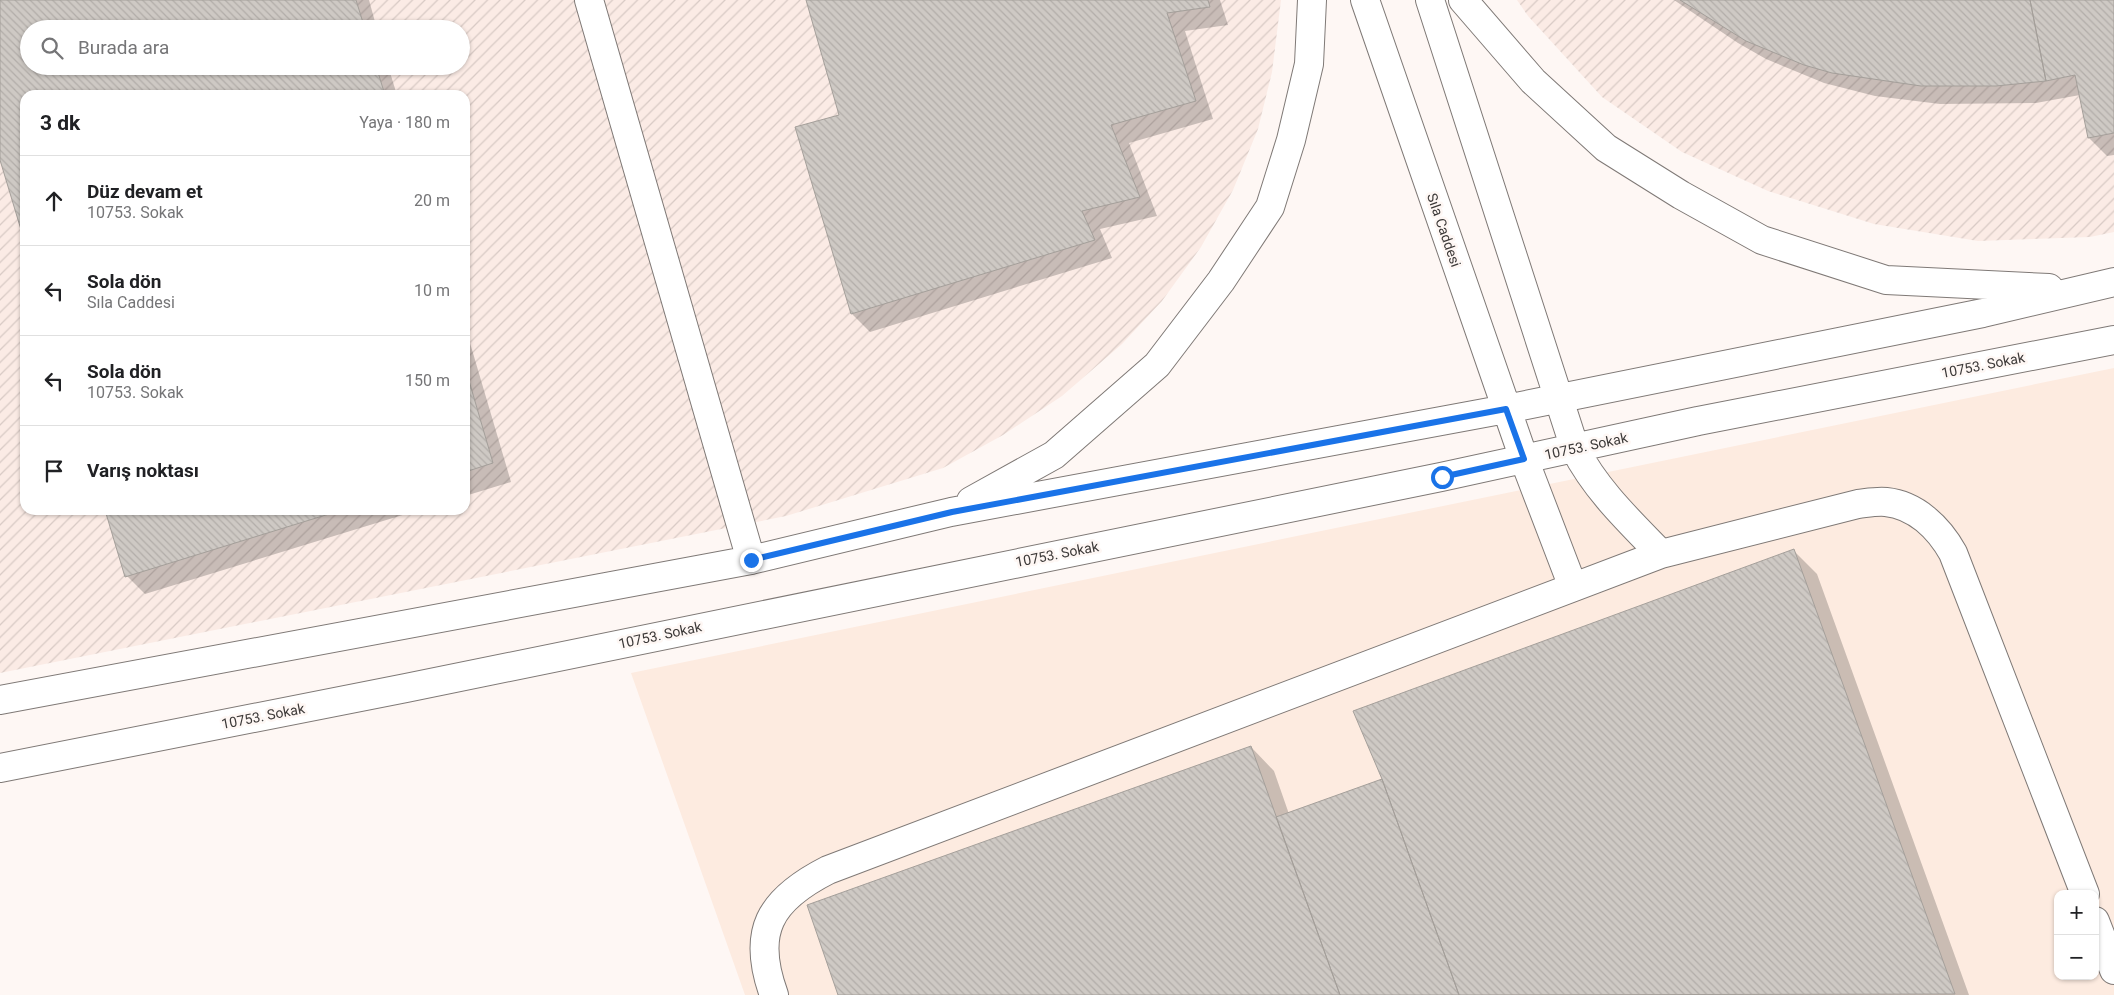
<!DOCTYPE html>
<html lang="tr">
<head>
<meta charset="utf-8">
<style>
	:root { --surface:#fff; --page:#f2f2f2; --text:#202124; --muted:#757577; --line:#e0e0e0 }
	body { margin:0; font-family:Roboto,sans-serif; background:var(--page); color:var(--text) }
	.controls { position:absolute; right:15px; bottom:15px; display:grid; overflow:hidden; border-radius:10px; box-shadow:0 1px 4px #0004 }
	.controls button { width:45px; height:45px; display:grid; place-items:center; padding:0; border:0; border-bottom:1px solid var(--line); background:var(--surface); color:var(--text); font:25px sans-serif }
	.stop { position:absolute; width:15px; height:15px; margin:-11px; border:4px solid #1a73e8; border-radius:50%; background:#fff }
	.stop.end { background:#1a73e8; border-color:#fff; box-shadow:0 1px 5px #0008 }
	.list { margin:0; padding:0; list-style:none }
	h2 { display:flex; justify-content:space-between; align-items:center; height:65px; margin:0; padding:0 20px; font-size:21px }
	h2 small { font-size:16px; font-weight:400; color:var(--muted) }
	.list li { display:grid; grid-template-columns:32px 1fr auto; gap:15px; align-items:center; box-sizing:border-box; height:90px; padding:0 20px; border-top:1px solid var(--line) }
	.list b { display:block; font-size:19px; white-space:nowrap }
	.list p { margin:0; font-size:16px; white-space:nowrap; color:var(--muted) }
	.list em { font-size:16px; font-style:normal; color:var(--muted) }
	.icon { flex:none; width:28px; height:28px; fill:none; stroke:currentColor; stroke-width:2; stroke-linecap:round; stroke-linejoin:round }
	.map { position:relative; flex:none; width:2114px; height:995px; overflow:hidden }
	.search { position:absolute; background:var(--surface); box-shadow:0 1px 4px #0004; left:20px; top:20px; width:450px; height:55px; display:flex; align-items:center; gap:12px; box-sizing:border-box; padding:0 18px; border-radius:28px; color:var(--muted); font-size:19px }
	.panel { position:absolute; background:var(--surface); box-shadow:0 1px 4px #0004; left:20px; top:90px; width:450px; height:425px; border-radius:15px }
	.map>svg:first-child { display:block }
</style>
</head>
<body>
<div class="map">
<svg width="2114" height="995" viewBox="0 0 2114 995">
	<defs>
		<pattern id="industrial-furrows" width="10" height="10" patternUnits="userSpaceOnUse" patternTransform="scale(1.25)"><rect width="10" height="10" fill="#fbebe5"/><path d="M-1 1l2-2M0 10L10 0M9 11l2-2" fill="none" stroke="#d8cac5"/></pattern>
		<pattern id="building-back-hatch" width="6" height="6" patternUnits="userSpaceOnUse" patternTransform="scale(1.25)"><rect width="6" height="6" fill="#cec9c4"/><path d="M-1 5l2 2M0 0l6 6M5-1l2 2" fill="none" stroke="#b2ada9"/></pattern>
	</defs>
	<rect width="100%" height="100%" fill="#fef7f4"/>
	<path fill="#fdebe0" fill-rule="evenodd" d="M2114,368V995H745L631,673ZM2058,894H2095V976H2058Z"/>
	<path fill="url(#industrial-furrows)" fill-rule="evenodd" d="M0,0H1281L1272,72L1258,129L1233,190L1201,247L1162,301L1122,344L1062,396L1003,435L943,468L786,516L0,673ZM29,29H461V66H29ZM25,95H465V510H25Z
		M1517,0H2114V232L2090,237L1978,241L1874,224L1768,191L1682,152L1602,97L1528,16Z"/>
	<path fill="#0003" d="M0,0H369L377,29H29V66H388L397,95H25V239L0,156Z
		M807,0H1220L1228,25L1185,31L1213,119L1129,143L1157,216L1100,229L1112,258L870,332L852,314L841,116Z
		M1674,0H2114V155L2107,156L2089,138L2080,95L2036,103L1940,104L1875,96L1824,83L1766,59L1738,43Z
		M465,326L511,482L465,496Z
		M107,510H419L145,594L127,576Z
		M1793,550L1817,574L1969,995H840L1251,747L1274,771L1289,814L1383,779Z"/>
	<path fill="url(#building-back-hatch)" stroke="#a49f9a" d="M0,0H356L365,29H29V66H376L385,95H25V243L0,160Z
		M806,0H1208L1210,7L1167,13L1196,101L1111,125L1140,197L1082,211L1095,240L851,314L795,127L839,115Z
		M1680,0H2030L2046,81L1996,86H1921L1832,73L1804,65L1746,41Z
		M2030,0H2114V133L2088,138L2075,75L2046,81Z
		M465,367L493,463L465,472Z
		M105,510H342L125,577Z
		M1794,549L1955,994L1459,995L1382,779L1353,711Z
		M1251,746L1340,995H838L807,905Z
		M1382,779L1459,995H1340L1276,817Z"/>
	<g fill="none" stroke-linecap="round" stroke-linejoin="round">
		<defs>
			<path id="minor" d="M589,0L751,560
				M1365,0L1524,459L1573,587
				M1430,0L1575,449C1596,490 1629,521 1661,554
				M1463,0L1533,81L1606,148L1681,195L1762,240L1886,280L2049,288
				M971,501L1054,455L1157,365L1221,281L1270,207L1291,140L1309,64L1312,0
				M0,700L751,560L951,512L1506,409L1983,313L2114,282
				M0,768L406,688L1441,477L1698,421L2114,340
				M2095,921L2114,970
				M774,995C751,932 769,900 828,870L1661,554L1858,504C1867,503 1877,501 1886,502C1916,505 1939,528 1953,553L2085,894"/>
		</defs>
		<use href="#minor" stroke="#7f7976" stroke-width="30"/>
		<use href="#minor" stroke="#fff" stroke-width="28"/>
	</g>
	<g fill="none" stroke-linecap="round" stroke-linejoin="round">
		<path stroke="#1a73e8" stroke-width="6" d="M751,560L952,512L1506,409L1524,459L1442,477"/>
	</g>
	<g text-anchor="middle" stroke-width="5" stroke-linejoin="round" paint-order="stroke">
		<g font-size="14" fill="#3c3938" stroke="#fef7f4">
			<text transform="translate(1444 230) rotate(71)" y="5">Sıla Caddesi</text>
			<text transform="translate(1983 365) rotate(-11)" y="5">10753. Sokak</text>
			<text transform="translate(1586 446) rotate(-12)" y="5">10753. Sokak</text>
			<text transform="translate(1057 554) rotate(-11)" y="5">10753. Sokak</text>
			<text transform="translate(660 635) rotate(-12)" y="5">10753. Sokak</text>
			<text transform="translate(263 716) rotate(-11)" y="5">10753. Sokak</text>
		</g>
	</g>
</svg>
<div class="controls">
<button>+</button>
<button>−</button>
</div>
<div class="stop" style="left:1442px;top:477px"></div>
<div class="stop end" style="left:751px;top:560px"></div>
<div class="search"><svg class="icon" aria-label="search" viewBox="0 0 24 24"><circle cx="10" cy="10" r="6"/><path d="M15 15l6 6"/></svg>Burada ara</div>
<section class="panel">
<h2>3 dk<small>Yaya · 180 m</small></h2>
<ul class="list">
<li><svg class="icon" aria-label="ahead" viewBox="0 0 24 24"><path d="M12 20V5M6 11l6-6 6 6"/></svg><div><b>Düz devam et</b><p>10753. Sokak</p></div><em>20 m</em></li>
<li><svg class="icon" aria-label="left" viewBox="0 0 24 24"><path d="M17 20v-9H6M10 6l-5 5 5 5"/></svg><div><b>Sola dön</b><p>Sıla Caddesi</p></div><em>10 m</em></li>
<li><svg class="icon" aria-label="left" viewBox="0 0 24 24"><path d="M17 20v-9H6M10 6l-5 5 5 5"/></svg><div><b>Sola dön</b><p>10753. Sokak</p></div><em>150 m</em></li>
<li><svg class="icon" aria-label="arrive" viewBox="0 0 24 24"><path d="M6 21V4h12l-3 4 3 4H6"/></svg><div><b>Varış noktası</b></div></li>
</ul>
</section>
</div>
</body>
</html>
